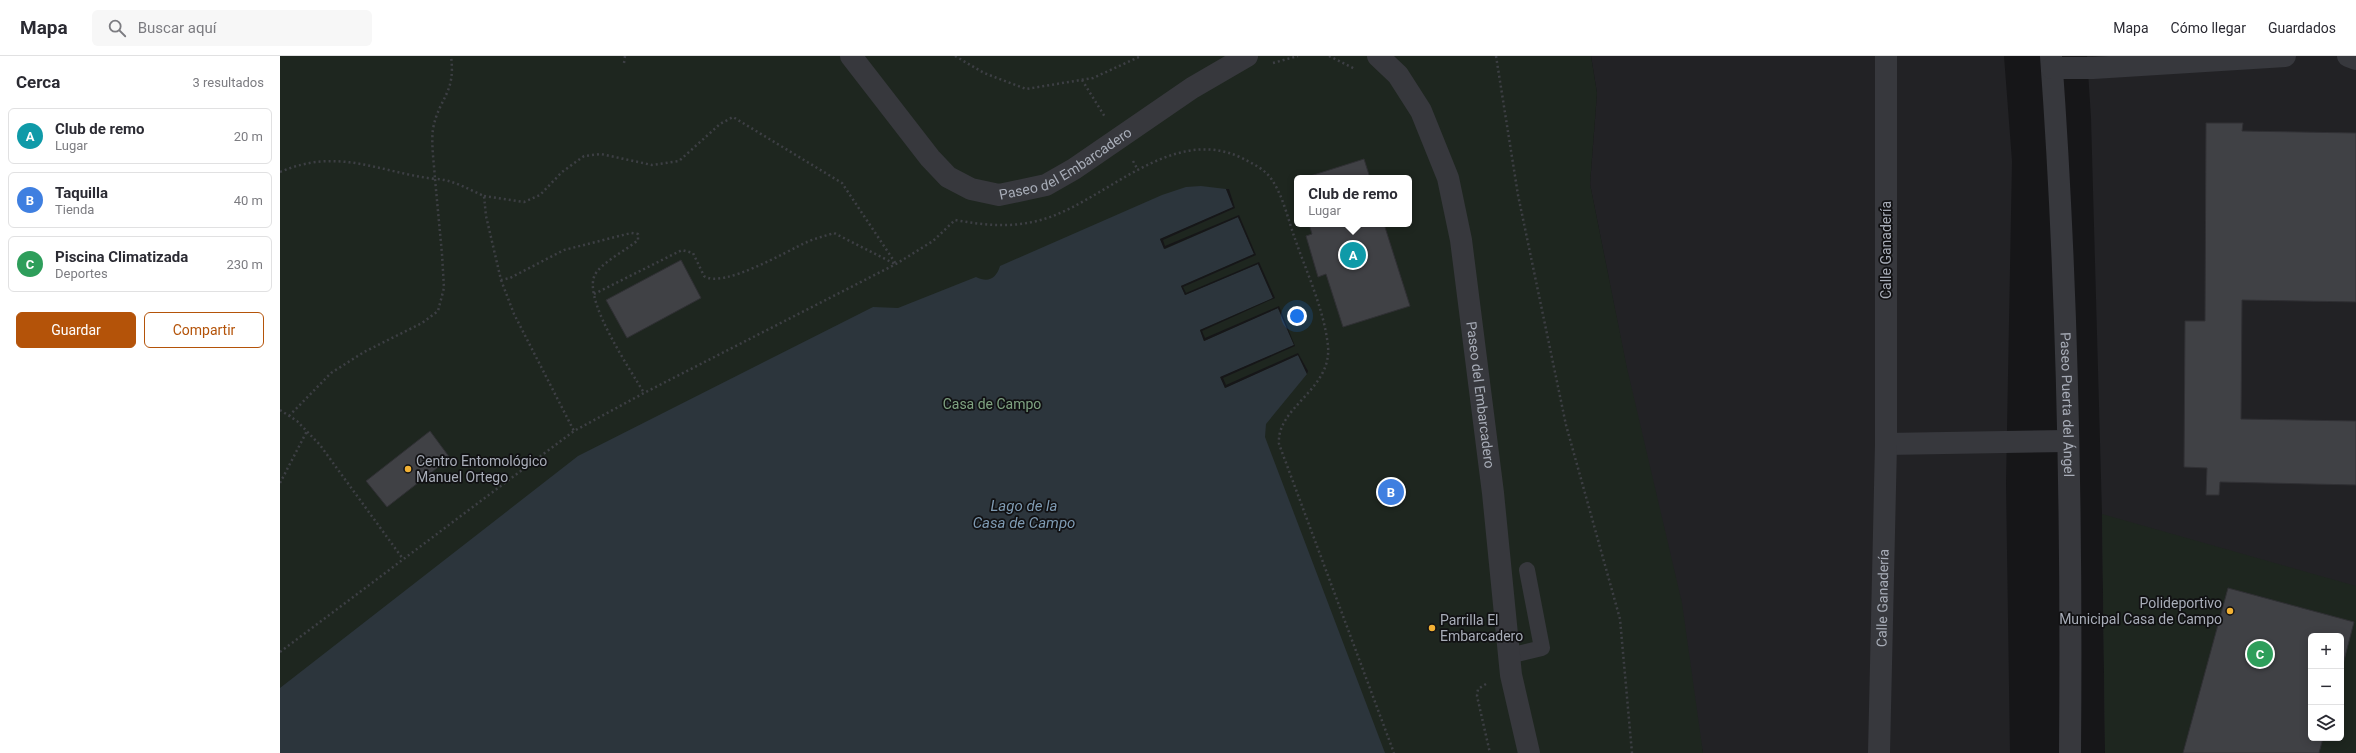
<!DOCTYPE html>
<html lang="es">
<head>
<meta charset="utf-8">
<style>
	:root { --surface:#fff; --page:#f7f7f7; --text:#2b2b33; --muted:#7c7c81; --line:#e1e1e2; --accent:#b45309 }
	body { margin:0; font-family:Roboto,sans-serif; background:var(--page); color:var(--text) }
	.controls { position:absolute; right:12px; bottom:12px; display:grid; overflow:hidden; border-radius:6px; box-shadow:0 2px 10px #0003 }
	.controls button { width:36px; height:36px; display:grid; place-items:center; padding:0; border:0; border-bottom:1px solid var(--line); background:var(--surface); color:var(--text); font:20px sans-serif }
	.you { position:absolute; left:1017px; top:260px; width:14px; height:14px; margin:-10px; border:3px solid #fff; border-radius:50%; background:#1a73e8; box-shadow:0 0 0 6px #1a73e833 }
	.badge { display:grid; place-items:center; width:26px; height:26px; border-radius:50%; background:var(--accent); color:#fff; font-size:13px; font-weight:700 }
	.pin { position:absolute; translate:-50% -50%; border:2px solid #fff; box-shadow:0 1px 4px #0006 }
	.popup { position:absolute; left:1014px; top:119px; width:118px; height:52px; box-sizing:border-box; display:grid; place-content:center; border-radius:6px; background:var(--surface); filter:drop-shadow(0 1px 3px #0005); font-size:13px; white-space:nowrap; color:var(--muted) }
	.popup b { font-size:15px; color:var(--text) }
	.popup::after { content:''; position:absolute; left:50%; top:100%; margin-left:-8px; border:8px solid transparent; border-top-color:var(--surface) }
	.list { margin:0; padding:0; list-style:none }
	h2 { display:flex; justify-content:space-between; align-items:center; height:52px; margin:0; padding:0 16px; font-size:17px }
	h2 small { font-size:13px; font-weight:400; color:var(--muted) }
	.list li { display:grid; grid-template-columns:26px 1fr auto; gap:12px; align-items:center; box-sizing:border-box; height:56px; margin:0 8px 8px; padding:0 8px; border:1px solid var(--line); border-radius:6px }
	.list b { display:block; font-size:15px; white-space:nowrap }
	.list p { margin:0; font-size:13px; white-space:nowrap; color:var(--muted) }
	.list em { font-size:13px; font-style:normal; color:var(--muted) }
	.actions { display:flex; gap:8px; padding:12px 16px }
	.actions a { flex:1; padding:9px 0; border:1px solid var(--accent); border-radius:6px; text-align:center; font-size:14px; color:var(--accent) }
	.actions .main { background:var(--accent); color:#fff }
	.icon { flex:none; width:22px; height:22px; fill:none; stroke:currentColor; stroke-width:2; stroke-linecap:round; stroke-linejoin:round }
	.map { position:relative; flex:none; width:2076px; height:697px; overflow:hidden }
	header { display:flex; align-items:center; gap:24px; box-sizing:border-box; height:56px; padding:0 20px; background:var(--surface); border-bottom:1px solid var(--line) }
	header strong { font-size:19px }
	nav { display:flex; gap:22px; margin-inline-start:auto; font-size:14px }
	.search { width:280px; height:36px; background:var(--page); display:flex; align-items:center; gap:10px; box-sizing:border-box; padding:0 14px; border-radius:6px; color:var(--muted); font-size:15px }
	main { display:flex }
	aside { flex:1; background:var(--surface) }
	.map>svg:first-child { display:block }
</style>
</head>
<body>
<header>
<strong>Mapa</strong>
<div class="search"><svg class="icon" aria-label="search" viewBox="0 0 24 24"><circle cx="10" cy="10" r="6"/><path d="M15 15l6 6"/></svg>Buscar aquí</div>
<nav><a>Mapa</a><a>Cómo llegar</a><a>Guardados</a></nav>
</header>
<main>
<aside>
<h2>Cerca<small>3 resultados</small></h2>
<ul class="list">
<li><span class="badge" style="background:#0f9aa8">A</span><div><b>Club de remo</b><p>Lugar</p></div><em>20 m</em></li>
<li><span class="badge" style="background:#3f7fe0">B</span><div><b>Taquilla</b><p>Tienda</p></div><em>40 m</em></li>
<li><span class="badge" style="background:#2e9e5b">C</span><div><b>Piscina Climatizada</b><p>Deportes</p></div><em>230 m</em></li>
</ul>
<div class="actions"><a class="main">Guardar</a><a>Compartir</a></div>
</aside>
<div class="map">
<svg width="2076" height="697" viewBox="0 0 2076 697">
	<rect width="100%" height="100%" fill="#161618"/>
	<path fill="#222225" fill-rule="evenodd" d="M1311,0H1724L1732,105L1726,427L1730,697H1423L1310,128L1317,37Z
		M1807,0H2076V697H1825L1822,458L1811,62ZM2031,580H2061V682H2031Z"/>
	<path fill="#1e261f" fill-rule="evenodd" d="M0,0H1311L1317,37L1310,128L1347,312L1402,547L1423,697H0ZM1017,122H1129V168H1017Z
		M1822,458L2076,530V697H1825ZM2031,580H2061V682H2031Z"/>
	<path fill="#2c353c" d="M921,130L946,133L954,151L880,183L885,193L958,161L974,198L901,230L905,239L978,208L993,242L920,274L924,285L998,252L1014,289L941,321L945,332L1018,299L1027,318L986,368L985,381L1105,697H0V632L298,400L593,251L618,252L696,221C708,227 716,223 720,210L882,139L906,131Z"/>
	<path fill="#161618" d="M946,133H949L955,152L883,184L885,190L959,159L976,199L903,231L906,237L979,206L995,242L922,275L925,282L999,250L1015,290L943,322L946,329L1018,297L1028,315L1027,318L1018,299L945,332L940,321L1014,289L998,252L924,285L920,274L993,242L978,208L905,239L901,230L974,198L958,161L884,193L880,183L953,151Z"/>
	<path fill="#404145" stroke="#303034" d="M1926,67H1963L1962,75L2076,77V246L1962,244L1961,363L2076,365V429L1940,426L1939,439H1926L1927,412L1904,411L1905,265H1925Z
		M1084,103L1090,122H1024Z
		M1029,168H1104L1130,250L1063,271L1046,218L1038,221L1026,180L1032,178Z
		M401,204L421,242L347,282L326,244Z
		M150,375L170,402L107,451L86,425Z
		M1948,532L2074,566L2061,616V580H2031V682H2043L2039,697H1903Z"/>
	<g fill="none" stroke-linecap="round" stroke-linejoin="round">
		<path stroke="#3d3f44" stroke-width="2.5" stroke-dasharray="2 3" stroke-linecap="butt" d="M675,0L704,17L746,33L813,22L861,0
			M1049,0L1075,13
			M1216,0L1238,139L1286,369L1340,563L1352,697
			M344,7L345,0
			M993,7L1018,0
			M802,24L825,61
			M853,105L858,114
			M0,116C58,91 98,116 155,123C154,107 151,88 153,73C159,41 176,38 171,0
			M204,140L244,146L260,139L282,116L304,100L321,98L372,109L399,105L440,68L453,61L562,127L616,208
			M221,224L234,258L294,375
			M314,238L402,194L413,197L424,220C443,233 507,195 527,186C536,182 545,180 554,177L615,208
			M0,354L17,365L40,389L123,503
			M9,360L51,317L84,296L142,267L158,255L164,232L162,198L155,123C171,123 188,133 204,140L206,160L221,224L230,222L284,194L351,177L358,178V184C347,194 318,208 314,221C305,247 350,313 364,337
			M0,427L27,375
			M0,596L294,375L364,337L616,208L653,185L675,164C703,169 728,172 757,165C823,149 889,67 962,102C973,108 985,113 992,124C1003,140 1008,163 1014,180C1026,215 1044,253 1048,290C1052,334 996,351 999,388L1114,697
			M1206,628L1198,633L1197,640L1210,697"/>
		<path stroke="#37383d" stroke-width="16" d="M1229,600L1262,592L1247,514"/>
		<g stroke="#37383d" stroke-width="22">
			<path id="s1" d="M571,0L650,102L668,121L691,133L719,139L766,129L794,113L912,32L967,0"/>
			<path id="s2" d="M1098,0L1118,19L1141,55L1168,122L1181,184L1213,437L1231,619L1249,697"/>
			<path id="s3" d="M1771,0C1788,232 1792,465 1790,697"/>
			<path d="M2068,0L2076,3"/>
			<path d="M1772,12H1813L2005,0"/>
			<path d="M1606,388L1787,385"/>
			<path id="s4" d="M1599,697L1606,388V0"/>
		</g>
	</g>
	<g fill="#f2b134" stroke="#111113" stroke-width="1.5">
		<circle cx="128" cy="413" r="4"/>
		<circle cx="1950" cy="555" r="4"/>
		<circle cx="1152" cy="572" r="4"/>
	</g>
	<g text-anchor="middle" stroke-width="3.5" stroke-linejoin="round" paint-order="stroke">
		<g font-size="14" fill="#a8adb8" stroke="#111113">
			<text dy="5" stroke="none"><textPath href="#s1" startOffset="284">Paseo del Embarcadero</textPath></text>
			<text transform="translate(1606 194) rotate(-90)" y="5">Calle Ganadería</text>
			<text dy="5" stroke="none"><textPath href="#s2" startOffset="362">Paseo del Embarcadero</textPath></text>
			<text dy="5" stroke="none"><textPath href="#s3" startOffset="349">Paseo Puerta del Ángel</textPath></text>
			<text dy="5" stroke="none"><textPath href="#s4" startOffset="155">Calle Ganadería</textPath></text>
		</g>
		<g font-size="14" fill="#7fa381" stroke="#111113">
			<text x="712" y="353">Casa de Campo</text>
		</g>
		<g font-size="14" fill="#a8adb8" stroke="#111113" text-anchor="start">
			<text x="136" y="410">Centro Entomológico<tspan x="136" dy="16">Manuel Ortego</tspan></text>
			<text x="1942" y="552" text-anchor="end">Polideportivo<tspan x="1942" dy="16">Municipal Casa de Campo</tspan></text>
			<text x="1160" y="569">Parrilla El<tspan x="1160" dy="16">Embarcadero</tspan></text>
		</g>
		<g font-size="15" font-style="italic" fill="#7f9bb3" stroke="#111113">
			<text x="744" y="455">Lago de la<tspan x="744" dy="17">Casa de Campo</tspan></text>
		</g>
	</g>
</svg>
<div class="controls">
<button>+</button>
<button>−</button>
<button><svg class="icon" aria-label="layers" viewBox="0 0 24 24"><path d="M12 4l9 5-9 5-9-5zM3 14l9 5 9-5"/></svg></button>
</div>
<div class="you"></div>
<div class="pin badge" style="left:1073px;top:199px;background:#0f9aa8">A</div>
<div class="popup"><b>Club de remo</b>Lugar</div>
<div class="pin badge" style="left:1111px;top:436px;background:#3f7fe0">B</div>
<div class="pin badge" style="left:1980px;top:598px;background:#2e9e5b">C</div>
</div>
</main>
</body>
</html>
